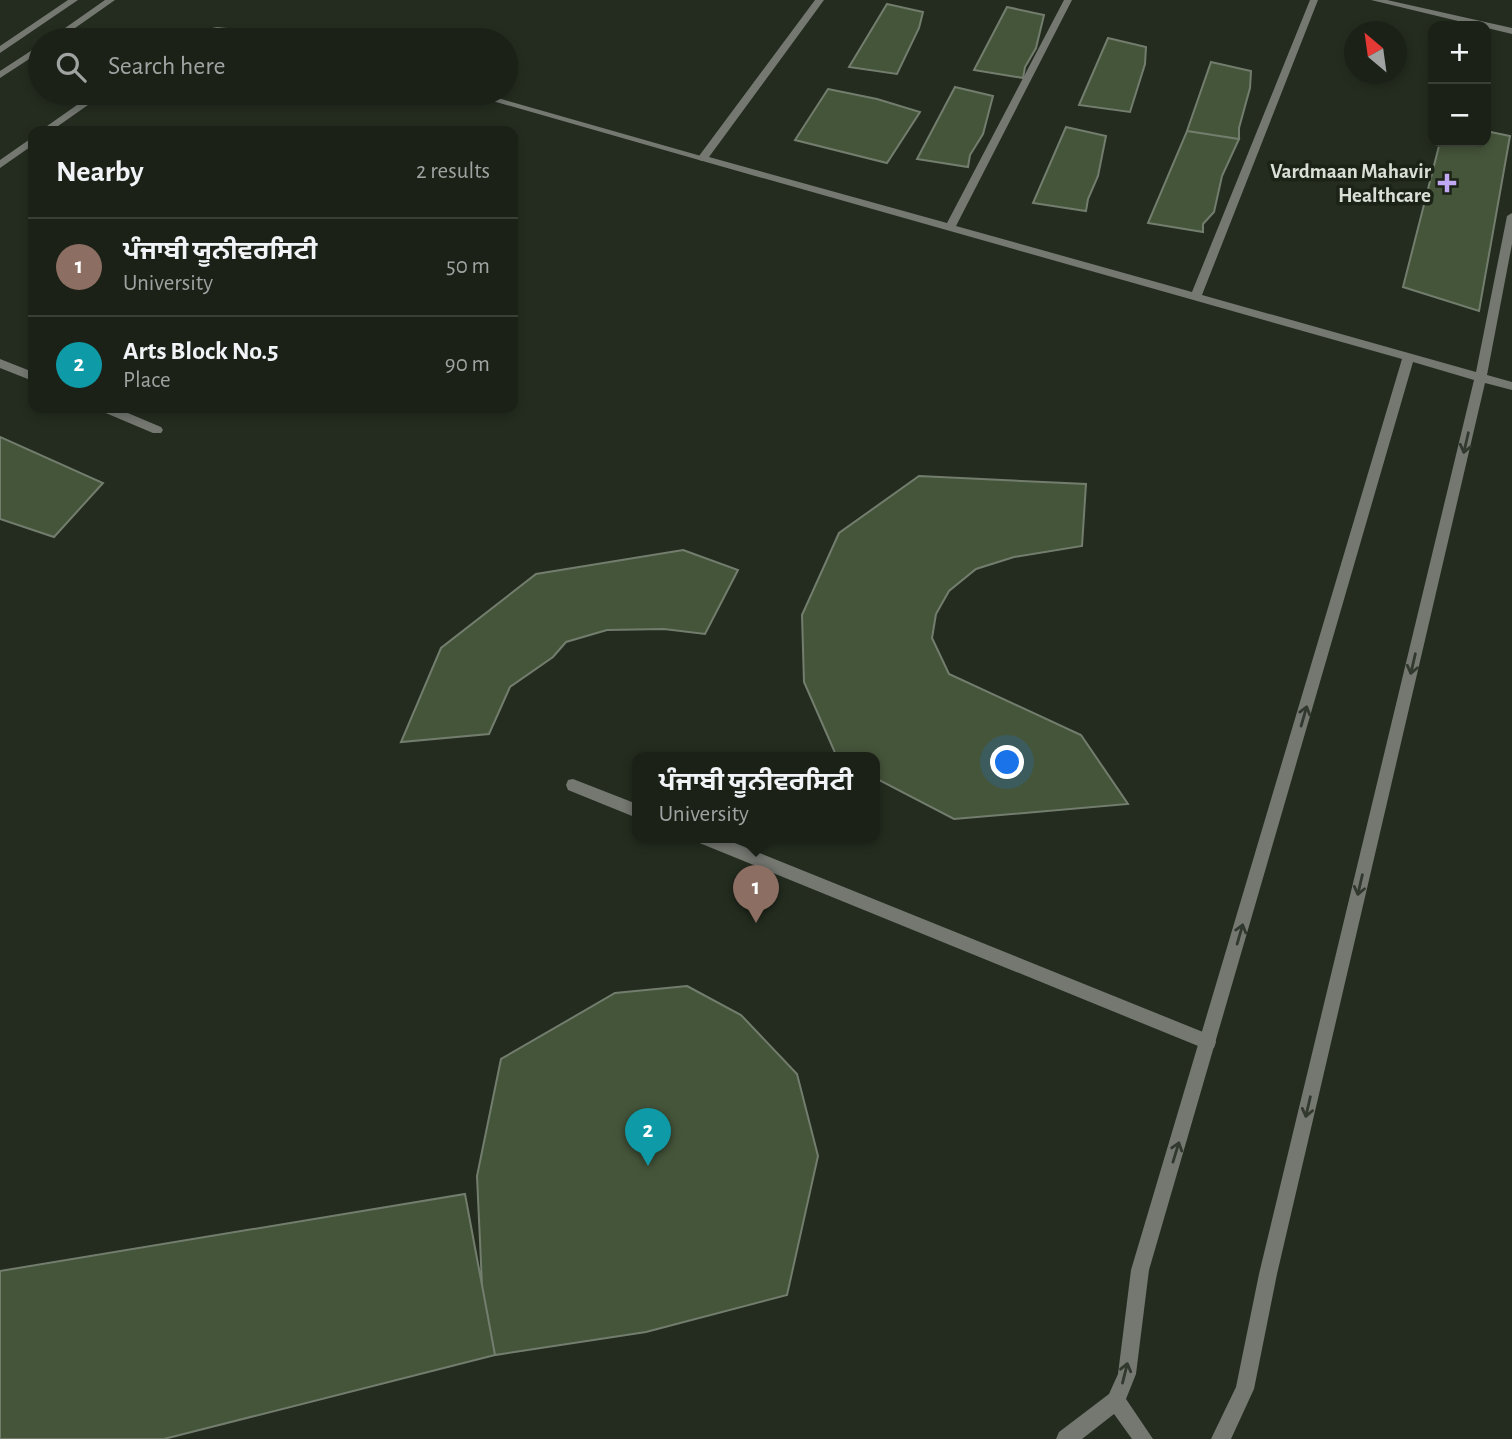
<!DOCTYPE html>
<html lang="en">
<head>
<meta charset="utf-8">
<style>
	:root { --surface:#1b2117; --page:#242920; --text:#f1f3f6; --muted:#a0a3a1; --line:#393e36; --accent:#c1a8f3 }
	body { margin:0; font-family:"Alegreya Sans","Noto Sans Gurmukhi",sans-serif; background:var(--page); color:var(--text) }
	.controls { position:absolute; right:21px; top:21px; display:grid; overflow:hidden; border-radius:14px; box-shadow:0 4px 10px #0003 }
	.controls button { width:63px; height:63px; display:grid; place-items:center; padding:0; border:0; border-bottom:2px solid var(--line); background:var(--surface); color:var(--text); font:35px sans-serif }
	.compass { position:absolute; left:1344px; top:21px; width:63px; height:63px; border-radius:50%; background:var(--surface); box-shadow:0 4px 10px #0003; rotate:331deg }
	.you { position:absolute; left:1008px; top:763px; width:24px; height:24px; margin:-18px; border:5px solid #fff; border-radius:50%; background:#1a73e8; box-shadow:0 0 0 10px #1a73e833 }
	.badge { display:grid; place-items:center; width:46px; height:46px; border-radius:50%; background:var(--accent); color:#fff; font-size:23px; font-weight:700 }
	.pin { position:absolute; translate:-50% -58px; filter:drop-shadow(0 2px 4px #0008) }
	.pin::after { content:''; position:absolute; top:37px; width:24px; height:21px; background:inherit; clip-path:polygon(0 0,100% 0,50% 100%) }
	.popup { position:absolute; left:632px; top:752px; width:248px; height:91px; box-sizing:border-box; display:grid; place-content:center; border-radius:14px; background:var(--surface); filter:drop-shadow(0 2px 5px #0005); font-size:23px; white-space:nowrap; color:var(--muted) }
	.popup b { font-size:26px; color:var(--text) }
	.popup::after { content:''; position:absolute; left:50%; top:100%; margin-left:-14px; border:14px solid transparent; border-top-color:var(--surface) }
	.list { margin:0; padding:0; list-style:none }
	h2 { display:flex; justify-content:space-between; align-items:center; height:91px; margin:0; padding:0 28px; font-size:30px }
	h2 small { font-size:23px; font-weight:400; color:var(--muted) }
	.list li { display:grid; grid-template-columns:46px 1fr auto; gap:21px; align-items:center; box-sizing:border-box; height:98px; padding:0 28px; border-top:2px solid var(--line) }
	.list b { display:block; font-size:26px; white-space:nowrap }
	.list p { margin:0; font-size:23px; white-space:nowrap; color:var(--muted) }
	.list em { font-size:23px; font-style:normal; color:var(--muted) }
	.icon { flex:none; width:38px; height:38px; fill:none; stroke:currentColor; stroke-width:2; stroke-linecap:round; stroke-linejoin:round }
	.map { position:relative; flex:none; width:1512px; height:1439px; overflow:hidden }
	.search { position:absolute; background:var(--surface); box-shadow:0 4px 10px #0003; left:28px; top:28px; width:490px; height:77px; display:flex; align-items:center; gap:18px; box-sizing:border-box; padding:0 24px; border-radius:38px; color:var(--muted); font-size:26px }
	.panel { position:absolute; background:var(--surface); box-shadow:0 4px 10px #0003; left:28px; top:126px; width:490px; height:287px; border-radius:14px }
	.map>svg:first-child { display:block }
</style>
</head>
<body>
<div class="map">
<svg width="1512" height="1439" viewBox="0 0 1512 1439">
	<rect width="100%" height="100%" fill="#242c1f"/>
	<path fill="#45553a" stroke="#737d6e" stroke-width="2" d="M887,4L923,12L919,28L897,74L849,67Z
		M1007,7L1044,15L1036,48L1025,67L1023,78L974,70Z
		M1108,38L1146,47L1145,64L1130,112L1079,105Z
		M1211,62L1251,71L1250,88L1239,128V139L1187,131Z
		M955,87L993,96L983,134L970,155L968,167L917,159Z
		M828,89L877,99L920,112L887,163L795,140Z
		M1066,127L1106,136L1098,176L1088,199L1086,211L1033,203Z
		M1187,131L1239,139L1222,176L1214,212L1203,224V232L1148,223Z
		M1486,131L1510,136L1479,311L1403,287L1440,142H1486Z
		M0,437L103,483L54,537L0,519Z
		M919,476L1086,484L1082,546L1014,557L976,569L949,591L936,614L932,638L949,674L1081,735L1128,804L954,819L875,778V757L836,755L804,682L802,615L839,533Z
		M683,550L738,570L705,634L664,629L607,630L566,642L553,657L510,687L489,734L401,742L441,648L536,574Z
		M687,986L741,1015L797,1074L818,1156L787,1295L646,1332L495,1355L482,1285L477,1176L501,1059L615,993Z
		M465,1194L495,1355L164,1439H0V1271Z"/>
	<g fill="none" stroke-linecap="round" stroke-linejoin="round">
		<path fill="#747871" fill-rule="evenodd" d="M217,27L256,31L287,40L217,33L186,40H174L188,33Z
			M94,93H105L51,131H40Z
			M465,93H480L708,158L703,161L699,160Z
			M33,137V145L0,168V160Z
			M0,359L33,372V381L0,368Z
			M99,408H116L161,427L163,430L161,433H153L101,411Z
			M573,779L637,804V818L568,790L566,785L568,780Z
			M695,837H720L1208,1034L1214,1036L1216,1042L1214,1048L1208,1050L697,842Z"/>
		<path fill="#747871" fill-rule="evenodd" d="M68,0H78L0,53V46Z
			M105,0H115L58,40H48Z
			M815,0H824L709,157L947,223L1064,0H1072L956,226L1192,292L1310,0H1318L1202,295L1476,372L1507,216L1512,213V244L1487,375L1512,382V390L1485,383L1277,1274L1254,1389L1231,1439H1211L1236,1387L1259,1274L1474,380L1413,362L1149,1270L1136,1374L1126,1399L1153,1439H1132L1114,1414L1082,1439H1056L1059,1432L1109,1394L1118,1374L1131,1270L1402,359L699,160V156Z
			M1371,0H1387L1512,28V34Z
			M40,45V52L0,78V71Z"/>
	</g>
	<defs><path id="oneway-shaft" d="M-6 0H5M1.5-3L5.5 0L1.5 3" fill="none" stroke-width="1.6" stroke-linecap="round" stroke-linejoin="round" transform="scale(1.75)"/></defs>
	<g stroke="#31382d">
		<use href="#oneway-shaft" transform="translate(1466 443) rotate(103)"/>
		<use href="#oneway-shaft" transform="translate(1413 664) rotate(103)"/>
		<use href="#oneway-shaft" transform="translate(1304 716) rotate(-74)"/>
		<use href="#oneway-shaft" transform="translate(1360 885) rotate(103)"/>
		<use href="#oneway-shaft" transform="translate(1240 934) rotate(-74)"/>
		<use href="#oneway-shaft" transform="translate(1308 1107) rotate(103)"/>
		<use href="#oneway-shaft" transform="translate(1176 1152) rotate(-73)"/>
		<use href="#oneway-shaft" transform="translate(1125 1373) rotate(-76)"/>
	</g>
	<path fill="#c1a8f3" stroke="#1b2216" stroke-width="2.5" d="M1443.5 172.5h7v7h7v7h-7v7h-7v-7h-7v-7h7z"/>
	<g text-anchor="middle" stroke-width="7" stroke-linejoin="round" paint-order="stroke">
		<g font-size="21" font-weight="bold" fill="#d9dfd6" stroke="#1b2216" text-anchor="end">
			<text x="1431" y="178">Vardmaan Mahavir<tspan x="1431" dy="24">Healthcare</tspan></text>
		</g>
	</g>
</svg>
<div class="controls">
<button>+</button>
<button>−</button>
</div>
<svg class="compass" viewBox="-18 -18 36 36"><path d="M0-13l5 13h-10z" fill="#e53935"/><path d="M0 13l5-13h-10z" fill="#a0a3a1"/></svg>
<div class="you"></div>
<div class="pin badge" style="left:756px;top:923px;background:#8d6e63">1</div>
<div class="popup"><b>ਪੰਜਾਬੀ ਯੂਨੀਵਰਸਿਟੀ</b>University</div>
<div class="pin badge" style="left:648px;top:1166px;background:#0f9aa8">2</div>
<div class="search"><svg class="icon" aria-label="search" viewBox="0 0 24 24"><circle cx="10" cy="10" r="6"/><path d="M15 15l6 6"/></svg>Search here</div>
<section class="panel">
<h2>Nearby<small>2 results</small></h2>
<ul class="list">
<li><span class="badge" style="background:#8d6e63">1</span><div><b>ਪੰਜਾਬੀ ਯੂਨੀਵਰਸਿਟੀ</b><p>University</p></div><em>50 m</em></li>
<li><span class="badge" style="background:#0f9aa8">2</span><div><b>Arts Block No.5</b><p>Place</p></div><em>90 m</em></li>
</ul>
</section>
</div>
</body>
</html>
